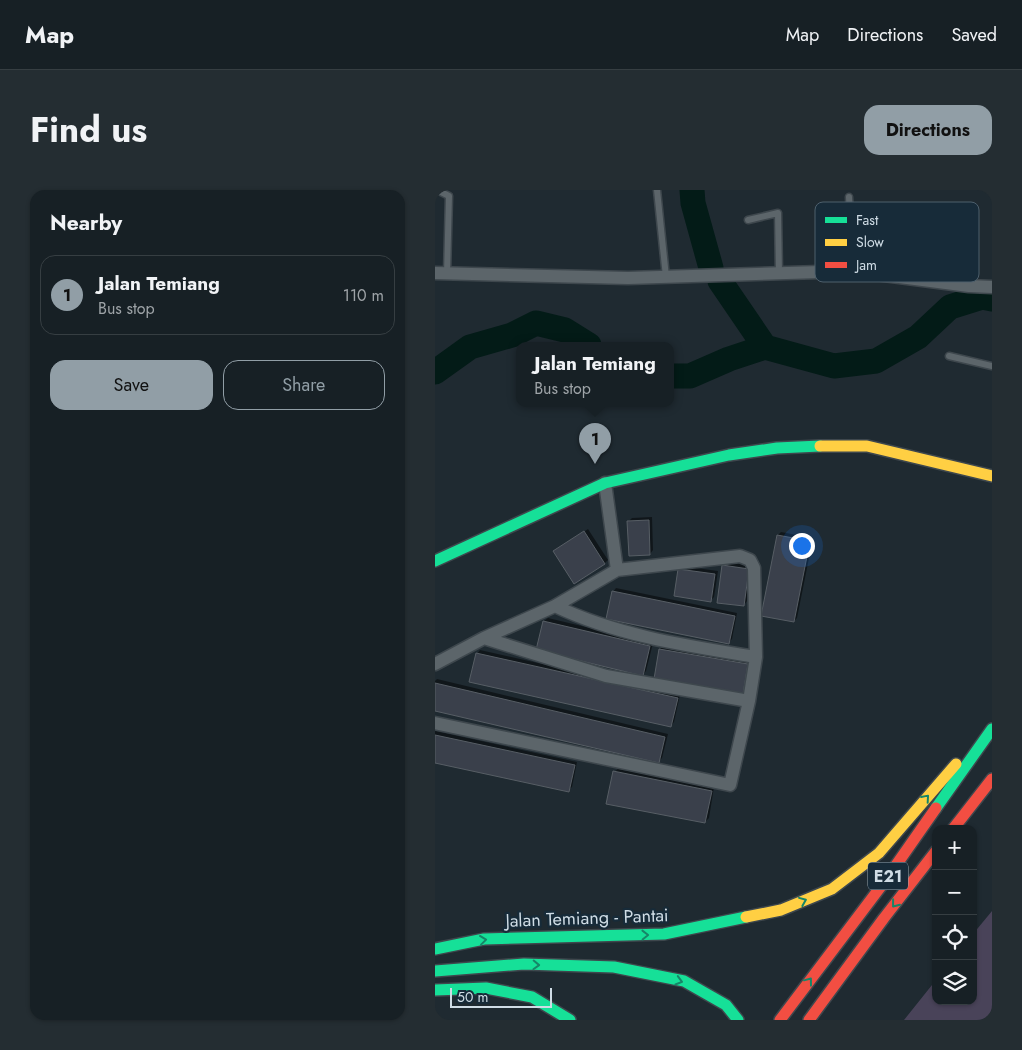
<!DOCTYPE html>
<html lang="en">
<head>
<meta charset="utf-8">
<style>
	:root { --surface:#172025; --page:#242d32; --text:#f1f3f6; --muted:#9ea3a7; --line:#363e42; --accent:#919ea6 }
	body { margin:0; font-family:Jost,sans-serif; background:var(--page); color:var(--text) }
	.controls { position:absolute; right:15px; bottom:15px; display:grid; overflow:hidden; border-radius:10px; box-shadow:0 1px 4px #0004 }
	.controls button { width:45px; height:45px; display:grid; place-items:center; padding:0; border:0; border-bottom:1px solid var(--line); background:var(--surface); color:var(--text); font:25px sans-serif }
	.scale { position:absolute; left:15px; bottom:12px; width:102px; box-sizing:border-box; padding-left:5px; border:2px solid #cfdce5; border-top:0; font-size:14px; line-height:18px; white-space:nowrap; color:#cfdce5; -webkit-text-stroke:4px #172b39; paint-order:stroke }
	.you { position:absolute; left:366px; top:355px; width:18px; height:18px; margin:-12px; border:4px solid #fff; border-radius:50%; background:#1a73e8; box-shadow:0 0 0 8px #1a73e833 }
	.badge { display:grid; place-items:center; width:32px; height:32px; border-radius:50%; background:var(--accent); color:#111; font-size:16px; font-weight:700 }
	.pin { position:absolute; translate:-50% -41px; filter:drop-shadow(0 1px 2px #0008) }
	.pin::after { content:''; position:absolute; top:26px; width:18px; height:15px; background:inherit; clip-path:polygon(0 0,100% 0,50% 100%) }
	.popup { position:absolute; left:81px; top:152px; width:158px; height:65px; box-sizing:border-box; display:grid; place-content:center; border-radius:10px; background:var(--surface); filter:drop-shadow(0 1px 4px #0005); font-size:16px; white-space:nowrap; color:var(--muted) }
	.popup b { font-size:19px; color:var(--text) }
	.popup::after { content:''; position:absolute; left:50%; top:100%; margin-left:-10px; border:10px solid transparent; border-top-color:var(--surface) }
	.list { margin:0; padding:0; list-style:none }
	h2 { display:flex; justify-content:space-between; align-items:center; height:65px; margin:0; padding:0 20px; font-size:21px }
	h2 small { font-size:16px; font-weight:400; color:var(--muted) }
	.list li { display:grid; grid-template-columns:32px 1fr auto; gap:15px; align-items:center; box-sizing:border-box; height:80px; margin:0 10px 10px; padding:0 10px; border:1px solid var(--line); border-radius:15px }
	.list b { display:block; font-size:19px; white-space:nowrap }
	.list p { margin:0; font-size:16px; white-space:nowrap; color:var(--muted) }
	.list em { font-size:16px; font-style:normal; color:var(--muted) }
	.actions { display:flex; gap:10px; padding:15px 20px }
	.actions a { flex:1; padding:11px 0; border:1px solid var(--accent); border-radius:15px; text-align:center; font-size:18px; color:var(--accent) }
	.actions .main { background:var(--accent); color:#111 }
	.icon { flex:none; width:28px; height:28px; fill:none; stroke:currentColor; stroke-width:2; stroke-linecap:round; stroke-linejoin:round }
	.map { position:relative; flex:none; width:557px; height:830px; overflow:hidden; border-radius:15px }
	header { display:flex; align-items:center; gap:30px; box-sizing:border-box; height:70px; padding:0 25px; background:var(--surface); border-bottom:1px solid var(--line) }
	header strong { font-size:24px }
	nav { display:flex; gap:28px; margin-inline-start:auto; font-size:18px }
	.intro { display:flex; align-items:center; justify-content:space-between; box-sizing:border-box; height:120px; padding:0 30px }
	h1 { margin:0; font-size:35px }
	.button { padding:12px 22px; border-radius:15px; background:var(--accent); color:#111; font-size:18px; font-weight:700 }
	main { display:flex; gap:30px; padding:0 30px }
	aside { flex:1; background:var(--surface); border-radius:15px; box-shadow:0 1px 4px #0004 }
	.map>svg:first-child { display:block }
</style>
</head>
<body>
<header>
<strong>Map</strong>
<nav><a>Map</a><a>Directions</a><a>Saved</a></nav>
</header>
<div class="intro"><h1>Find us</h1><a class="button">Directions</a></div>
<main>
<aside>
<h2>Nearby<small></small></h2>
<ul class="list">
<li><span class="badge">1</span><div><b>Jalan Temiang</b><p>Bus stop</p></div><em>110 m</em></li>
</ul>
<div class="actions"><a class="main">Save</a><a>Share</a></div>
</aside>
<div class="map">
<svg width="557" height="830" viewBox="0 0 557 830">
	<rect width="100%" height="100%" fill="#1f2a31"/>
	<path fill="#494359" d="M557,721V830H469L501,790V811H538V744Z"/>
	<path fill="#0007" d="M217,327L218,360L215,364L193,332L197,328Z
		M153,339L173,370L169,374L120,361Z
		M346,342L378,348L362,428L359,431L343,345Z
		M292,372L317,375L312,411L309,415L288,376Z
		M247,376L283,381L279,407L276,410L244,380Z
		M181,398L302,423L297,449L294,452L178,402Z
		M113,428L218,453L211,481L208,485L103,459L109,431Z
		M228,456L316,470L311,499L307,503L225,459Z
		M45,460L245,505L239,532L236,536L42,464Z
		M2,489L233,544L227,568L223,572L0,519V491Z
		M0,541L142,572L137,597L133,600L0,572Z
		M183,579L279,597L274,628L270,632L179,582Z"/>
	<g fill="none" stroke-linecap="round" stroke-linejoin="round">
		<path stroke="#031b17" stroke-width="25" d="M257,0L258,13L276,78
			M285,91L330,157L399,176L441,171L483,147L515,117L547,107L557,109
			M0,182L35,157L77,145L101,133L130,140L154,155
			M235,186H255L294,169L330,157"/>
	</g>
	<path fill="#3a404b" stroke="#575e65" d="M214,330L215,365L194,366L192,331Z
		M149,341L170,374L139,394L118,361Z
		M342,345L375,351L359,432L326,426Z
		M287,375L314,379L309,416L282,413Z
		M243,379L280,384L276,412L239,406Z
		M177,401L300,426L294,454L171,429Z
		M108,431L215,456L208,486L101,460Z
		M224,459L313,474L308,504L219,489Z
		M41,463L243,508L236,537L34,492Z
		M0,493L230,547L224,573L0,521Z
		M0,545L140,575L134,602L0,573Z
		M178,581L277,601L270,633L171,614Z"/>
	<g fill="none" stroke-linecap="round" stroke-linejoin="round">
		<defs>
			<path id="lane" d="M2,0L14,6L12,84
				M222,0L231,87
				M414,7L418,81
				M313,30L343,23L344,84
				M514,166L557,176"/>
			<path id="street" d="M0,83L193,88L418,81L534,96L557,97
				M120,416L182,380
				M49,448L171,486L314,511
				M0,474L49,448L120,416C183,446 253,456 321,467
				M0,533L295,595L314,511L321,467L319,378L315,370L305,366L182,380L170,293"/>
			<path id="fast" d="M0,371L170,293L294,265L342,258L385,256
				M501,618L557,539
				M0,759L49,749L229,744L311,727
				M0,781L89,774L179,777L249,791L291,815L303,830
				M0,800L51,798L97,807L135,830"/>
			<path id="slow" d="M385,256H432L557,286
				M311,727L346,720L397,699L444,663L521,574"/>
			<path id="jam" d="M518,639L557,589
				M345,830L450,691L501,618
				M374,830L449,728L501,661"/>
		</defs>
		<use href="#lane" stroke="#3e474d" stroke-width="9"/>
		<use href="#street" stroke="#3e474d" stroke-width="15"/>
		<use href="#fast" stroke="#3e474d" stroke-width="14"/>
		<use href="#slow" stroke="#3e474d" stroke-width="14"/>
		<use href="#jam" stroke="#3e474d" stroke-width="14"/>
		<use href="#lane" stroke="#5c656a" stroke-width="6"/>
		<use href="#street" stroke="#5c656a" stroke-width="12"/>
		<use href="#fast" stroke="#16e098" stroke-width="11"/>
		<use href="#slow" stroke="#ffcf43" stroke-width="11"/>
		<use href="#jam" stroke="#f24e42" stroke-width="11"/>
	</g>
	<defs><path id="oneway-chevron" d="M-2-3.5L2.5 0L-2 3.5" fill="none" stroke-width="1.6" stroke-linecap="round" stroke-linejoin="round" transform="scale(1.25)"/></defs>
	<g stroke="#168668">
		<use href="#oneway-chevron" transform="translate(491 608) rotate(-49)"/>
		<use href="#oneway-chevron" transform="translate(368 711) rotate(-22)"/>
		<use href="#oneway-chevron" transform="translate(460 714) rotate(128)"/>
		<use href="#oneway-chevron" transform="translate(210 745) rotate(-1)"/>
		<use href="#oneway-chevron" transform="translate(48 750) rotate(-7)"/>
		<use href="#oneway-chevron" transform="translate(101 775) rotate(2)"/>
		<use href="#oneway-chevron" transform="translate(244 791) rotate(16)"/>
		<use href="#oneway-chevron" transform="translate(374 791) rotate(-53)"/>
	</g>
	<g text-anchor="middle" stroke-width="4.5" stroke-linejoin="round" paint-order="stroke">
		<rect fill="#172b39" stroke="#98a7b1" stroke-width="1" x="433" y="672.5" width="40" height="27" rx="4"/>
		<g font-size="16" font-weight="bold" fill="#cfdce5">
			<text x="453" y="692">E21</text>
		</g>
		<g font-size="18" fill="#cfdce5" stroke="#172b39">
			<text transform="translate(152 728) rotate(-2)" y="6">Jalan Temiang - Pantai</text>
		</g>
	</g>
	<rect x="380" y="12" width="164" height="80" rx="8" fill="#172b39" stroke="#4e606d" stroke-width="1"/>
	<rect x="390" y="27" width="22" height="6" fill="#16e098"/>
	<rect x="390" y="49" width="22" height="7" fill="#ffcf43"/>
	<rect x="390" y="72" width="22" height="6" fill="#f24e42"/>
	<g font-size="14" fill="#cfdce5">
		<text x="421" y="35">Fast</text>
		<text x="421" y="57">Slow</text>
		<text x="421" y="80">Jam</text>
	</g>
</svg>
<div class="controls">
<button>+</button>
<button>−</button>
<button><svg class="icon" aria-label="locate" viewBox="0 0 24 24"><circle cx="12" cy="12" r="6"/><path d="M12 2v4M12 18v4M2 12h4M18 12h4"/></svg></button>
<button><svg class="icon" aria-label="layers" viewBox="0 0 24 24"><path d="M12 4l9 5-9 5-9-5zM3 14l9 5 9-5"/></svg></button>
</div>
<div class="scale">50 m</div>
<div class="you"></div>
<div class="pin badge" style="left:160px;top:274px">1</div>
<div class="popup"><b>Jalan Temiang</b>Bus stop</div>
</div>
</main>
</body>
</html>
